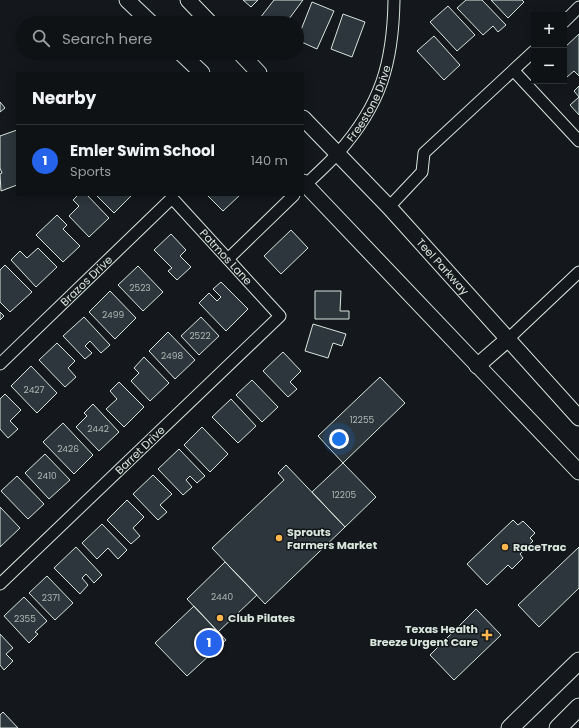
<!DOCTYPE html>
<html lang="en">
<head>
<meta charset="utf-8">
<style>
	:root { --surface:#0f1215; --page:#181b1e; --text:#f1f3f6; --muted:#9b9ea0; --line:#2f3234; --accent:#2563eb }
	body { margin:0; font-family:Poppins,sans-serif; background:var(--page); color:var(--text) }
	.controls { position:absolute; right:12px; top:12px; display:grid; overflow:hidden; border-radius:0px; box-shadow:0 2px 10px #0003 }
	.controls button { width:36px; height:36px; display:grid; place-items:center; padding:0; border:0; border-bottom:1px solid var(--line); background:var(--surface); color:var(--text); font:20px sans-serif }
	.you { position:absolute; left:339px; top:439px; width:14px; height:14px; margin:-10px; border:3px solid #fff; border-radius:50%; background:#1a73e8; box-shadow:0 0 0 6px #1a73e833 }
	.badge { display:grid; place-items:center; width:26px; height:26px; border-radius:50%; background:var(--accent); color:#fff; font-size:13px; font-weight:700 }
	.pin { position:absolute; translate:-50% -50%; border:2px solid #fff; box-shadow:0 1px 4px #0006 }
	.list { margin:0; padding:0; list-style:none }
	h2 { display:flex; justify-content:space-between; align-items:center; height:52px; margin:0; padding:0 16px; font-size:17px }
	h2 small { font-size:13px; font-weight:400; color:var(--muted) }
	.list li { display:grid; grid-template-columns:26px 1fr auto; gap:12px; align-items:center; box-sizing:border-box; height:72px; padding:0 16px; border-top:1px solid var(--line) }
	.list b { display:block; font-size:15px; white-space:nowrap }
	.list p { margin:0; font-size:13px; white-space:nowrap; color:var(--muted) }
	.list em { font-size:13px; font-style:normal; color:var(--muted) }
	.icon { flex:none; width:22px; height:22px; fill:none; stroke:currentColor; stroke-width:2; stroke-linecap:round; stroke-linejoin:round }
	.map { position:relative; flex:none; width:579px; height:728px; overflow:hidden }
	.search { position:absolute; background:var(--surface); box-shadow:0 2px 10px #0003; left:16px; top:16px; width:288px; height:44px; display:flex; align-items:center; gap:10px; box-sizing:border-box; padding:0 14px; border-radius:22px; color:var(--muted); font-size:15px }
	.panel { position:absolute; background:var(--surface); box-shadow:0 2px 10px #0003; left:16px; top:72px; width:288px; height:124px; border-radius:0px }
	.map>svg:first-child { display:block }
</style>
</head>
<body>
<div class="map">
<svg width="579" height="728" viewBox="0 0 579 728">
	<rect width="100%" height="100%" fill="#14181c"/>
	<path fill="#2c363c" stroke="#d8e6dc" d="M243,0H258L251,7Z
		M274,0H303L286,23H266L260,18Z
		M466,0H482L506,25L498,32L493,26L483,35L457,8Z
		M491,0H522L524,2L508,18Z
		M312,2L334,11L317,49L297,40Z
		M448,6L475,35L457,51L430,22Z
		M343,14L365,22L352,57L331,49Z
		M579,34V76L574,71L567,77L564,74V48Z
		M434,36L460,65L444,80L417,51Z
		M579,86V115L570,105L579,97L574,91Z
		M0,102L5,108L0,112Z
		M17,130V185L1,191L0,174L2,173L0,168V136Z
		M78,195H87L109,218L89,237L69,216L79,206L73,200Z
		M96,195H130L131,196L114,213Z
		M207,195H240L223,211Z
		M57,215L67,225L63,229L80,246L63,262L36,235Z
		M291,230L308,248L281,274L264,256Z
		M171,234L186,250L180,256L191,267L177,280L168,271L172,268L154,250Z
		M38,248L57,267L36,287L11,260L20,251L27,258Z
		M5,265L32,292L10,312L0,302V270Z
		M138,266L163,292L143,311L118,285Z
		M221,282L248,309L226,331L199,303L209,293L217,301L221,297L213,289Z
		M110,291L136,318L115,339L89,312Z
		M315,291H341L340,311H349V319H315Z
		M0,312L4,316L0,320Z
		M84,317L110,345L101,353L90,341L85,346L92,353L85,359L63,336Z
		M201,317L219,336L199,355L181,336Z
		M313,324L346,334L342,346L333,343L328,358L305,351Z
		M168,332L195,360L175,379L149,351Z
		M57,343L75,361L68,368L76,377L65,387L39,360Z
		M283,352L301,371L290,382L297,389L288,397L263,371Z
		M144,357L169,383L150,401L131,381L139,373L134,368Z
		M31,366L57,393L37,413L11,386Z
		M380,377L405,403L343,463L318,436Z
		M252,380L278,407L262,422L236,395Z
		M119,382L144,407L124,427L106,409L117,399L110,391Z
		M5,394L21,410L10,421L18,429L8,438L0,429V399Z
		M231,399L256,426L238,443L212,417Z
		M93,404L119,432L99,451L76,427L87,416L84,413Z
		M63,423L93,455L74,474L43,442Z
		M202,427L228,454L210,472L184,445Z
		M179,449L205,476L197,483L190,476L186,480L192,487L183,495L158,469Z
		M45,454L70,480L49,499L25,473Z
		M343,463L376,497L345,527L312,492Z
		M286,465L345,527L265,604L212,548L284,480L278,473Z
		M153,475L172,494L160,505L167,512L158,520L133,494Z
		M17,476L44,504L28,519L1,491Z
		M127,500L144,517L133,528L140,536L131,544L107,520Z
		M0,507L20,528L0,547Z
		M513,520L518,525L523,521L535,533L530,538L533,541L520,554L523,558L512,569L508,565L487,585L467,564Z
		M102,524L127,550L118,559L108,548L97,559L82,543Z
		M76,547L102,575L94,583L86,574L82,578L88,585L80,594L54,568Z
		M579,547V588L539,627L518,605Z
		M225,562L257,595L218,632L187,599Z
		M47,576L73,603L55,620L29,593Z
		M24,597L47,621L35,632L38,634L29,643L4,616Z
		M194,606L226,640L187,676L155,643Z
		M476,609L501,635L454,680L430,655Z
		M0,634L13,648L6,654L13,661L4,670L0,665Z
		M3,712L18,728H0V715Z"/>
	<g fill="none" stroke-linecap="round" stroke-linejoin="round">
		<defs>
			<g id="street">
				<path d="M564,22L579,7"/>
				<path d="M514,71L579,141"/>
				<path id="s1" d="M303,187C315,176 327,165 338,153C381,105 393,63 394,0"/>
				<path d="M389,207L422,172L424,153L534,51"/>
				<path d="M228,259L294,195"/>
				<path d="M507,340L579,272"/>
				<path id="s2" d="M0,364L172,198L280,316L0,584"/>
			</g>
			<g id="secondary">
				<path d="M127,0L151,23"/>
				<path d="M188,0L210,23"/>
				<path d="M181,53L202,73"/>
				<path d="M240,53L259,73"/>
				<path id="s3" d="M303,118L389,207L579,418"/>
				<path d="M303,182L579,472"/>
				<path d="M477,366L507,340"/>
			</g>
			<path id="primary" d="M510,728L579,661
				M558,728L579,707"/>
		</defs>
		<use href="#street" stroke="#d8e6dc" stroke-width="13"/>
		<use href="#secondary" stroke="#d8e6dc" stroke-width="17"/>
		<use href="#primary" stroke="#d8e6dc" stroke-width="19"/>
		<use href="#street" stroke="#14181c" stroke-width="11"/>
		<use href="#secondary" stroke="#14181c" stroke-width="15"/>
		<use href="#primary" stroke="#14181c" stroke-width="17"/>
	</g>
	<g fill="#ffb74d" stroke="#14181c" stroke-width="1.5">
		<circle cx="279" cy="538" r="4"/>
		<circle cx="505" cy="547" r="4"/>
		<circle cx="220" cy="618" r="4"/>
		<path d="M485 629h4v4h4v4h-4v4h-4v-4h-4v-4h4z"/>
	</g>
	<g text-anchor="middle" stroke-width="3" stroke-linejoin="round" paint-order="stroke">
		<g font-size="9" fill="#adbab4">
			<text x="140" y="291">2523</text>
			<text x="113" y="318">2499</text>
			<text x="200" y="339">2522</text>
			<text x="172" y="359">2498</text>
			<text x="34" y="393">2427</text>
			<text x="362" y="423">12255</text>
			<text x="98" y="432">2442</text>
			<text x="68" y="452">2426</text>
			<text x="47" y="479">2410</text>
			<text x="344" y="498">12205</text>
			<text x="222" y="600">2440</text>
			<text x="51" y="601">2371</text>
			<text x="25" y="622">2355</text>
		</g>
		<g font-size="11" fill="#d8e6dc" stroke="#14181c">
			<text dy="4" stroke="none"><textPath href="#s1" startOffset="108">Freestone Drive</textPath></text>
			<text dy="4" stroke="none"><textPath href="#s2" startOffset="319">Patmos Lane</textPath></text>
			<text dy="4" stroke="none"><textPath href="#s3" startOffset="204">Teel Parkway</textPath></text>
			<text dy="4" stroke="none"><textPath href="#s2" startOffset="120">Brazos Drive</textPath></text>
			<text transform="translate(140 450) rotate(-44)" y="4">Barret Drive</text>
		</g>
		<g font-size="11" font-weight="bold" fill="#d8e6dc" stroke="#14181c" text-anchor="start">
			<text x="287" y="536">Sprouts<tspan x="287" dy="13">Farmers Market</tspan></text>
			<text x="513" y="551">RaceTrac</text>
			<text x="228" y="622">Club Pilates</text>
			<text x="478" y="633" text-anchor="end">Texas Health<tspan x="478" dy="13">Breeze Urgent Care</tspan></text>
		</g>
	</g>
</svg>
<div class="controls">
<button>+</button>
<button>−</button>
</div>
<div class="you"></div>
<div class="pin badge" style="left:209px;top:643px">1</div>
<div class="search"><svg class="icon" aria-label="search" viewBox="0 0 24 24"><circle cx="10" cy="10" r="6"/><path d="M15 15l6 6"/></svg>Search here</div>
<section class="panel">
<h2>Nearby<small></small></h2>
<ul class="list">
<li><span class="badge">1</span><div><b>Emler Swim School</b><p>Sports</p></div><em>140 m</em></li>
</ul>
</section>
</div>
</body>
</html>
